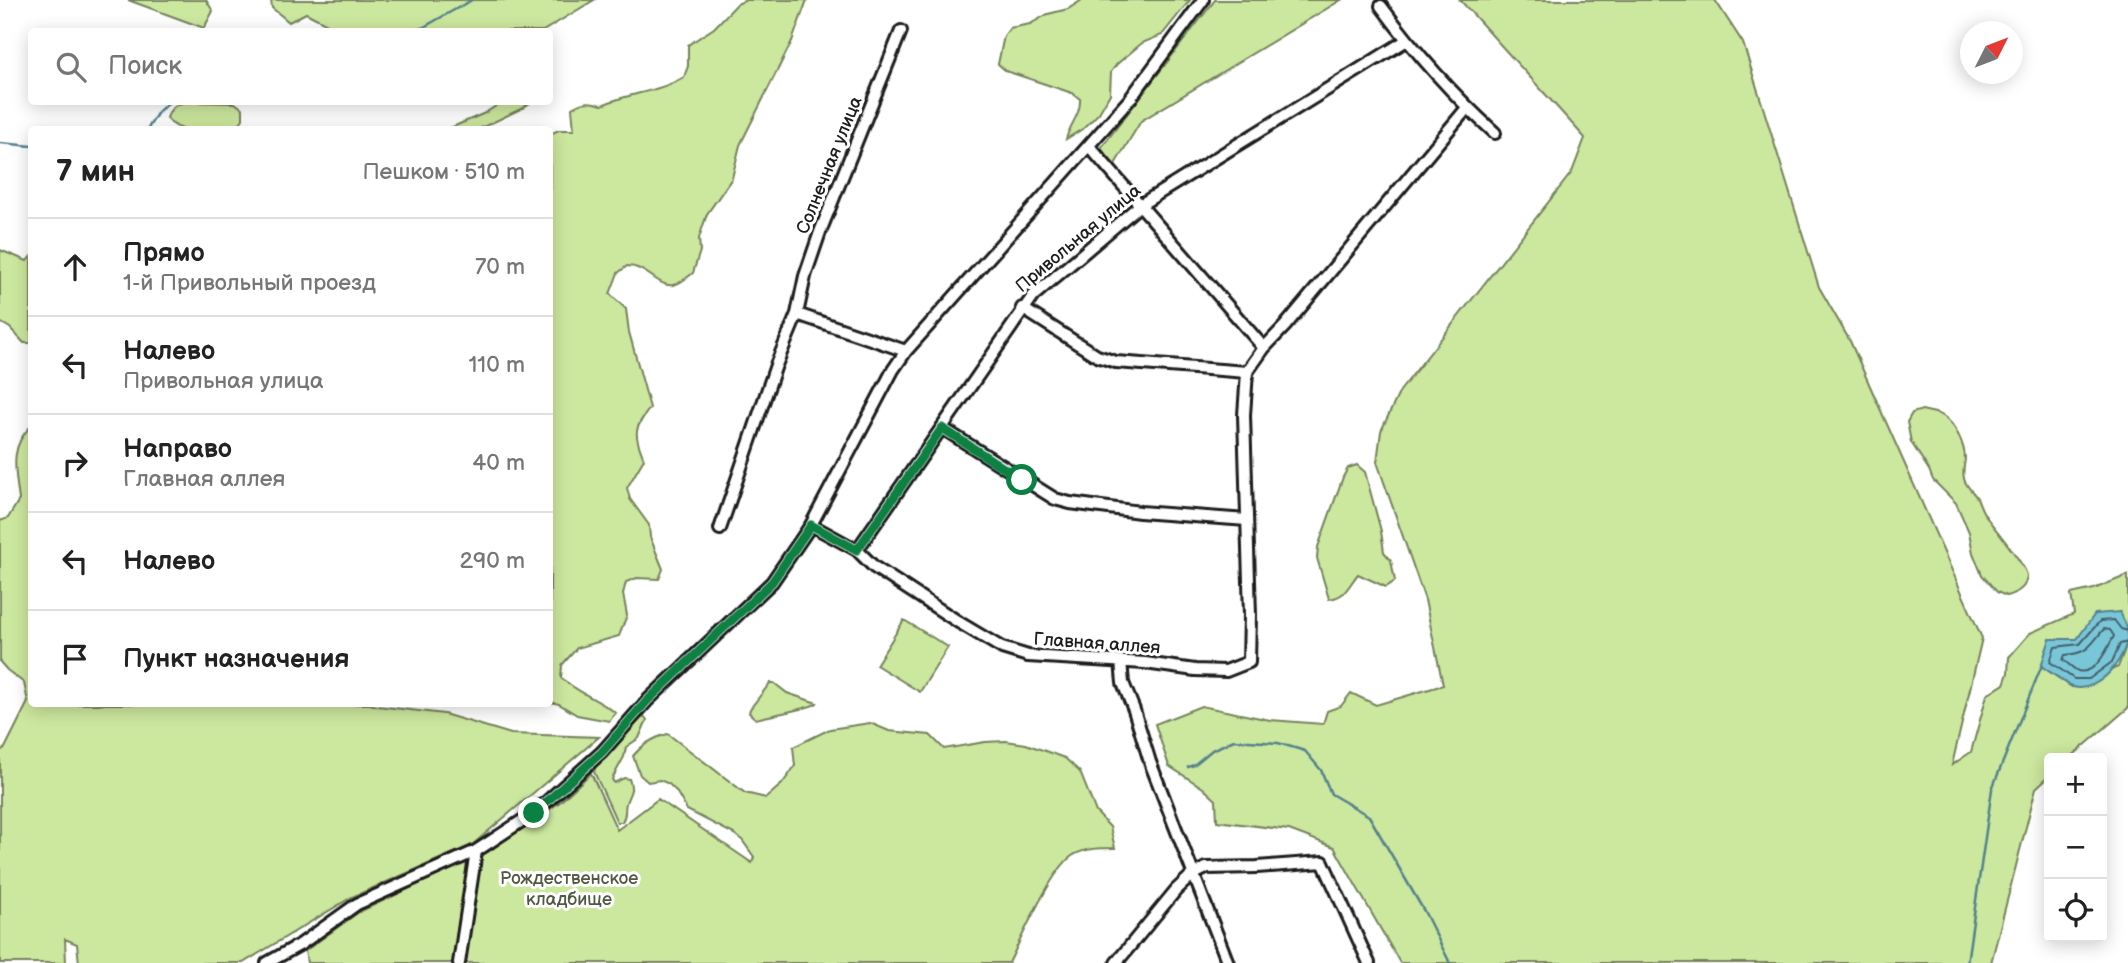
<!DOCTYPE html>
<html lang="ru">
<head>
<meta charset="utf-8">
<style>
	:root { --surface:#fff; --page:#f2f2f2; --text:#222; --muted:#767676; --line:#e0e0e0 }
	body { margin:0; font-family:"Balsamiq Sans",sans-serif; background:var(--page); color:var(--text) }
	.controls { position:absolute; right:21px; bottom:21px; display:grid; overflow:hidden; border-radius:7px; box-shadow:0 4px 18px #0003 }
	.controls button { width:63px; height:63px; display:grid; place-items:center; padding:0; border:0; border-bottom:2px solid var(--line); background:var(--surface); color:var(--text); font:35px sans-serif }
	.compass { position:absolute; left:1960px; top:21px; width:63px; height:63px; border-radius:50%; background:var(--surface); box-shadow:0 4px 18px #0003; rotate:48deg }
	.stop { position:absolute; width:21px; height:21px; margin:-16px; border:5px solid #0b8043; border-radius:50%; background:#fff }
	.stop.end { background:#0b8043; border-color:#fff; box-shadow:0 2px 7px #0008 }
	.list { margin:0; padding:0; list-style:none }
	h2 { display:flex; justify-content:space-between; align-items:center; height:91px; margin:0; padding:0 28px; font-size:30px }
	h2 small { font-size:23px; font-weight:400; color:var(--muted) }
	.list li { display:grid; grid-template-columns:46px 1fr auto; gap:21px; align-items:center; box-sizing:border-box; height:98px; padding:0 28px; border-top:2px solid var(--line) }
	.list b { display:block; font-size:26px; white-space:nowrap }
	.list p { margin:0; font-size:23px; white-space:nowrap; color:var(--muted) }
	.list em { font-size:23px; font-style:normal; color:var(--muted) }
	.icon { flex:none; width:38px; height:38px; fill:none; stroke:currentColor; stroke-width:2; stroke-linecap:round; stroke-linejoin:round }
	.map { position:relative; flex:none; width:2128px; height:963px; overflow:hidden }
	.search { position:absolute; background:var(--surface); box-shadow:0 4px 18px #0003; left:28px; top:28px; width:525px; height:77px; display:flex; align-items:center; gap:18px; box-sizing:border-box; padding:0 24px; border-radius:7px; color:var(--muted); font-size:26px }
	.panel { position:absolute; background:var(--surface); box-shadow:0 4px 18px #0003; left:28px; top:126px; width:525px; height:581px; border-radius:7px }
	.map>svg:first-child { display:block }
</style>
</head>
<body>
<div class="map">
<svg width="2128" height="963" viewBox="0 0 2128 963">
	<rect width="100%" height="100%" fill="#fff"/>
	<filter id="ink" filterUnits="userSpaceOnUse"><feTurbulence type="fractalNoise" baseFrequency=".0143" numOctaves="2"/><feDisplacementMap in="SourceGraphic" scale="14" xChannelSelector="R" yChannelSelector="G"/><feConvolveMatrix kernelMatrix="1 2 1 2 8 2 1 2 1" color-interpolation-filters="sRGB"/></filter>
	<g filter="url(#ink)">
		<path fill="#cce79e" stroke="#74825d" stroke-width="2" d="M128,0H206L213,11L204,28Z
			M271,0H594L543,31H336L335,28L306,13L289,22L272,8Z
			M746,0H807L792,41L740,145L732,178L707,214L699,238L700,251L693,273C688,277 680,284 673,285C659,288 647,266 627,266L618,273L610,294L626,309L629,332L650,408C633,430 634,433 644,459L627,488L630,499L649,525L650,537L663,569L659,579L637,578L626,582L623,594L627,615L619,636L577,648L562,665L561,678C577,692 599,700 616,713L609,721L577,715L559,704L550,702V134L559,130H574L572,108C583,101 590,101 602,105C629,93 659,92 684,77L688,66V45L714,28L737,4Z
			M1082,0H1190L1162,35L1142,43L1117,64L1111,72L1110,94L1099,113L1084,128L1066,139C1070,124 1081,114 1080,99L1072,93L1006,71L998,64L1004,36L1010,28L1030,24L1048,14L1068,9Z
			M1215,0H1341L1141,121L1114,166L1101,148Z
			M1460,0H1715L1743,43L1819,287L1850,341L1982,638L1952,765L1971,752L1987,695L2004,684L2008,673L2009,657L2030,633L2074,614L2071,594L2094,589L2128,575V630L2119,612L2077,639L2041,666L2072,687L2118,667L2128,641V708L2070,758H2049V776L2036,788L1991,963H1400L1334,847L1289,830L1217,821L1216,800L1203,788L1169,766L1155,724L1201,706L1270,720L1323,724L1327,711L1341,706L1351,693L1376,705L1443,685L1425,600L1377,462L1381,431L1400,391L1572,172L1585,138Z
			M189,102L235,103L243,109V119L237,127C215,129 180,138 167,118C171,106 177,103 189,102Z
			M502,102H531L523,108L479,129H448L485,113Z
			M0,250L27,261L31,256V343H24L10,328L0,322Z
			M1922,410C1929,412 1938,413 1943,416C1955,423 1965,446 1965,459C1964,468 1961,477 1967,485C1970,490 1974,493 1977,498C1980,504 1982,512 1987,518C1994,527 2026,566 2027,575C2027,588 2017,593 2006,596L1997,592L1982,575L1973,553L1969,532L1956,503L1933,480L1929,470L1911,442L1907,422L1912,413Z
			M31,426L32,704H370L377,706L444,714L511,734L599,737L472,845L352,897L243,963H79L77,944L65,939L66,963H0V751L5,748L28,702L24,683L7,670L0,662V521L8,518L19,500C16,472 8,448 31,426Z
			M1357,465L1365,472L1381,531L1384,552L1391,560L1395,581L1386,587L1358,574C1348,586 1346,597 1329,599L1317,558L1318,547L1343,477L1348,468Z
			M904,620L948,647L920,692L876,665Z
			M770,683H774L787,693L817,703C811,709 768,715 756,719L749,713L750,709Z
			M644,716L647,720L639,738L626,747L624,757L612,779L614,783L624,778L629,779C634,791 629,793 626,803C624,811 627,814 622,822H617L594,772L597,762Z
			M870,723L889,731L930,735L944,749L985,742L1006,741L1026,744L1065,758L1080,772L1096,812L1110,827L1115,848C1101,848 1084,848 1072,856C1051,871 1022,937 1009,963H307L305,951L359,912L488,852L560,802L591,773L617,830L658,799L752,863L754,857L742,840L734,834L687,810L676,791L669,784L660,780L648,782L640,775L633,756C642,745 655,737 668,734L745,793L766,798L782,784L795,766L793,747L830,729Z"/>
		<path fill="#7ac6d9" stroke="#54828d" stroke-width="2" d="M2120,612C2123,619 2127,625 2128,632C2128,657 2099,694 2073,687C2068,685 2048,670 2041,666L2050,639H2077L2095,614Z"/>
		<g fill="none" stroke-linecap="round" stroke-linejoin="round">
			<path stroke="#426068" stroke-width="2" d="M2104,629L2110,630L2114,636C2108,647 2096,676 2078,671C2073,669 2068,663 2063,660L2065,655C2089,653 2089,646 2104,629Z
				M2128,631L2121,629L2114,620L2100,621L2080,644L2055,647L2050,662L2074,679H2089L2112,662L2120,644L2128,642"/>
			<path stroke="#54828d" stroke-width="2.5" d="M415,32L472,0
				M147,130L158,112L169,102
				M0,143L32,146
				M1188,767L1194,765L1212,750L1234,740L1278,743L1305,751L1321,770L1331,794L1369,816L1424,911L1450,963
				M1967,963L1992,789L2042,665"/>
			<defs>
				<path id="minor" d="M1381,6C1415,52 1453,95 1495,133
					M1089,146L1264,348
					M1022,308L1097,356L1116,362L1247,372
					M797,314L906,351
					M942,428L1055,499L1070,503L1140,512L1247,520
					M811,525L857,550L874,567L960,623L1002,648L1028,656L1145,663L1195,670L1226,671L1249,662L1250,615L1244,415L1247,372L1264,348L1285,326L1467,108
					M720,529L776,365L797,314L805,276L820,232L901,31
					M857,550L1033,296L1140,205L1407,40
					M1121,661L1123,683L1134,710L1150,762L1228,963
					M267,963L301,944L357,904L476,851L534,813L602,752L647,701L772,582L811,525L893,370L906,351L1130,99L1203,0
					M459,963L476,851
					M1116,963L1176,890L1192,875L1206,868L1257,867L1323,862L1369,963"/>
			</defs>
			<use href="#minor" stroke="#1c1c1c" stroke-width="16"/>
			<use href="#minor" stroke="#fff" stroke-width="10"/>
		</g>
	</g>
	<g fill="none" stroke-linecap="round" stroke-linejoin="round" filter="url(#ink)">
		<path stroke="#0b8043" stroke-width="9" d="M534,813L602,752L647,701L772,582L811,525L857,550L942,428L1022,480"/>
	</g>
	<g text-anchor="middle" stroke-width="6" stroke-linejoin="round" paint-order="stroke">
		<g font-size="18" fill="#1c1c1c" stroke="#fff">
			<text transform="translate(829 165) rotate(-68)" y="6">Солнечная улица</text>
			<text transform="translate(1078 238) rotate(-40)" y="6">Привольная улица</text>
			<text transform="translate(1097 643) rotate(4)" y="6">Главная аллея</text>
		</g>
		<g font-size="18" fill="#515943" stroke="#fff">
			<text x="569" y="884">Рождественское<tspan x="569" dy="21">кладбище</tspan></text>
		</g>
	</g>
</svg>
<div class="controls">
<button>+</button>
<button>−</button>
<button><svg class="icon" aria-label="locate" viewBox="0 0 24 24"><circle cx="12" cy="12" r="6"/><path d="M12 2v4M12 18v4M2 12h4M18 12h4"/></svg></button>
</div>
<svg class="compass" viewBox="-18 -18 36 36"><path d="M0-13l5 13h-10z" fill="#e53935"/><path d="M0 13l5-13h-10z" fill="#767676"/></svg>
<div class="stop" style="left:1022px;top:480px"></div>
<div class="stop end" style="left:534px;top:813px"></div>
<div class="search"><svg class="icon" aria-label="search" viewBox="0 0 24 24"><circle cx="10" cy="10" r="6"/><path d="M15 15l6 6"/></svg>Поиск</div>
<section class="panel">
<h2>7 мин<small>Пешком · 510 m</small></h2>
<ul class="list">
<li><svg class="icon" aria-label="ahead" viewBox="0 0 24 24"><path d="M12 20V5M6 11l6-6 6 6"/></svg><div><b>Прямо</b><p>1-й Привольный проезд</p></div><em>70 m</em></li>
<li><svg class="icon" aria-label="left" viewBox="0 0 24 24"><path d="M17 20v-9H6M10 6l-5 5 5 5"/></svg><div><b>Налево</b><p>Привольная улица</p></div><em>110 m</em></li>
<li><svg class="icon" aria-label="right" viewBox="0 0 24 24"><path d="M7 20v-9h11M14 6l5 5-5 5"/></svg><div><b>Направо</b><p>Главная аллея</p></div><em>40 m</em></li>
<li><svg class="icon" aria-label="left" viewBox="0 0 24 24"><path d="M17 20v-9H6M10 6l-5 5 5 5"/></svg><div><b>Налево</b></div><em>290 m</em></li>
<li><svg class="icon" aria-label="arrive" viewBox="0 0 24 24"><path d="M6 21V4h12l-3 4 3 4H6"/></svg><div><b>Пункт назначения</b></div></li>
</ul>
</section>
</div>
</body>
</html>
